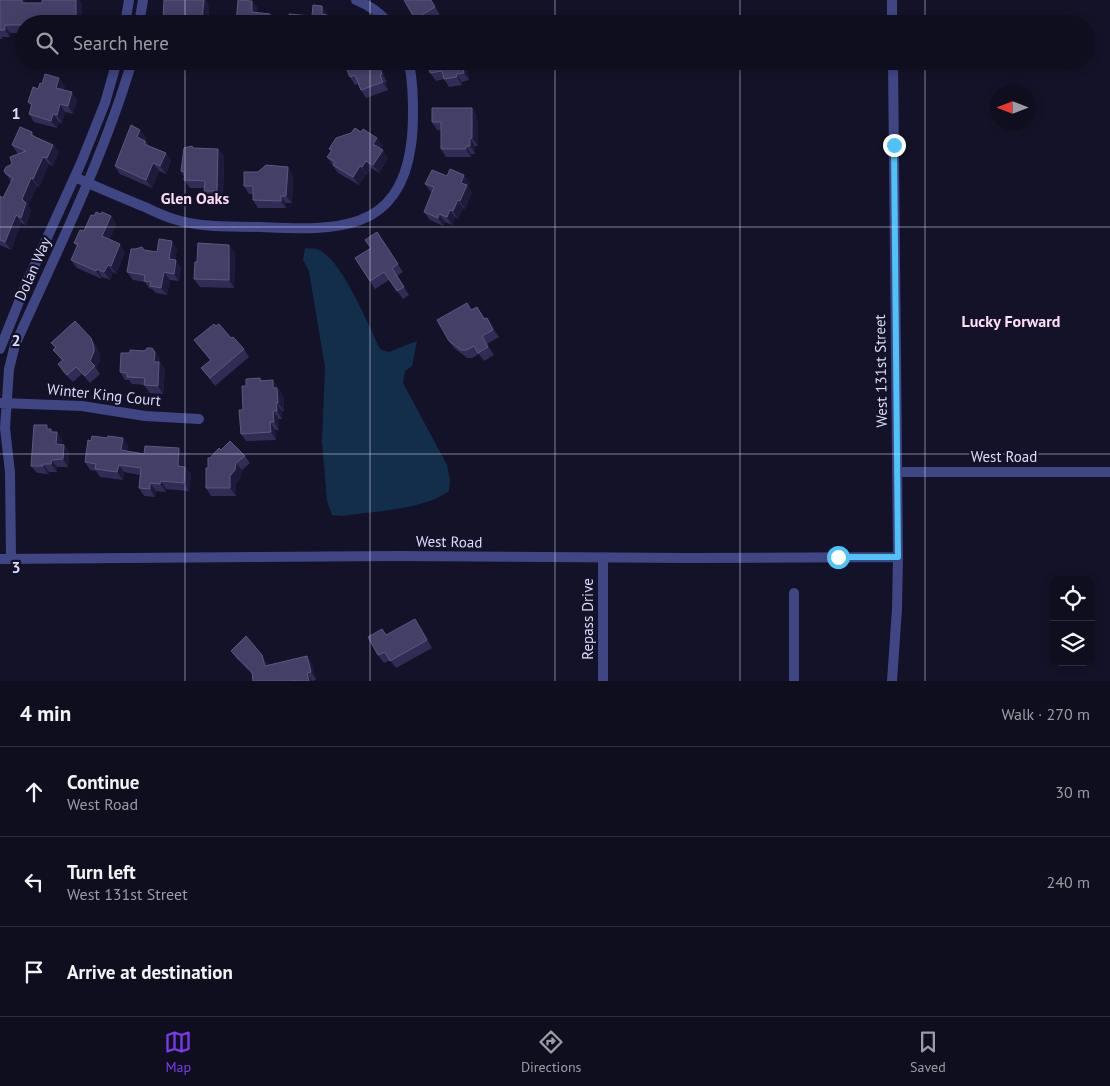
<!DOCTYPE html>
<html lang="en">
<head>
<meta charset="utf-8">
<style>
	:root { --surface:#0f0e1e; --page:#181727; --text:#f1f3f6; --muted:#9b9ca4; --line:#2f2e3c; --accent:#7c3aed }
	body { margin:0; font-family:"PT Sans",sans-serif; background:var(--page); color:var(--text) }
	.controls { position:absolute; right:15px; bottom:15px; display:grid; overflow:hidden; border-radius:10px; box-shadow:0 2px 8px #0003 }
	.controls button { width:45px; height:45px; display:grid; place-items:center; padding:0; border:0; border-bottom:1px solid var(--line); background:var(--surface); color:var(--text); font:25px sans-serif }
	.compass { position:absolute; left:990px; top:85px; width:45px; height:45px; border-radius:50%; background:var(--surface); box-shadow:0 2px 8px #0003; rotate:270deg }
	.stop { position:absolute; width:15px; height:15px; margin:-11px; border:4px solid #4fc3f7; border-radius:50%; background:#fff }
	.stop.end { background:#4fc3f7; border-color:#fff; box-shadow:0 1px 5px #0008 }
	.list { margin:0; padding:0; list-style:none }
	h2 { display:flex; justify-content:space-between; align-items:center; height:65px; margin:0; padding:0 20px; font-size:21px }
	h2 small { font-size:16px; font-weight:400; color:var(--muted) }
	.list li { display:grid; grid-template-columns:32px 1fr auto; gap:15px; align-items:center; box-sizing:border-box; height:90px; padding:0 20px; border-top:1px solid var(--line) }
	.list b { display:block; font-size:19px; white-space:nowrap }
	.list p { margin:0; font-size:16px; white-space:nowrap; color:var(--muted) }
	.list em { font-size:16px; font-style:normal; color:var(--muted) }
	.icon { flex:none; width:28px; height:28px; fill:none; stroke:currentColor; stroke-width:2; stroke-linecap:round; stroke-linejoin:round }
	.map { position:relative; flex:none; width:1110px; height:681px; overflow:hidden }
	.search { position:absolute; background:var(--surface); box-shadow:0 2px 8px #0003; left:15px; right:15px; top:15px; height:55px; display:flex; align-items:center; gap:12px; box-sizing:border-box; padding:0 18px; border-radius:28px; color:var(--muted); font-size:19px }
	.sheet { height:335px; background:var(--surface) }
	nav { display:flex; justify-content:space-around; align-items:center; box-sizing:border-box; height:70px; border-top:1px solid var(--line); background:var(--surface); font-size:14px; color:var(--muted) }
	nav a { display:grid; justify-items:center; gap:2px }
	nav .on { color:var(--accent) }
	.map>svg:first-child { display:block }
</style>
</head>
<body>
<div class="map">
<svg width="1110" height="681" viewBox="0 0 1110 681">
	<rect width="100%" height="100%" fill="#141228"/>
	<path fill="#132e4b" d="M305,248C309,249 314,248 317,249C341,257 369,327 380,349L389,352L417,341L412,366L405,371L403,383L447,465L450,480L449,491C424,510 373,511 342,516L332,515L327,501L322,441L325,367L309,271L303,260Z"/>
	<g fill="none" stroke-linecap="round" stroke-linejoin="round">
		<path stroke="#404584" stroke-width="10" d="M356,0C368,5 381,13 389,24
			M125,24L129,0
			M139,24L143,0
			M75,177C98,188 121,197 145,207C155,212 166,217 177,220C203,228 233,226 260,227C332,230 399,235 411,145C414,125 414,80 408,61
			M0,349L27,282L81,163L105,103L117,61
			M1,403L82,406L145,416L199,419
			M897,472H1110
			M11,558L10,472L5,428L9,369L15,345C57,251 103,159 132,61
			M603,681V558
			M794,681V593"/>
		<path stroke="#404584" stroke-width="10" d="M892,0V24
			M0,559L397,556L687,558L898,557
			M892,681L897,609L898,557L893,61"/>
	</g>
	<path fill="#312c55" d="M0,0H24L27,3H42V0H79L82,4L81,24H24V33H10V37H2V39H0Z
		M164,0H205L209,7L208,24H165L163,21Z
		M404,0H431L440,15L426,24H418Z
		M307,61H328L327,67L310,66Z
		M379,61L387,82L385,83L388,90L366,98L361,90L358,84L355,85L350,77Z
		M428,61H473L474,62L466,63L469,80L462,82V85L449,87L444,79L436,81L430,73Z
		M42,84L65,86L63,90L77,100L73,114L65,112L62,123L59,122L57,128L34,122L29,114L31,106L28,102Z
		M472,108L477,116L478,146H475V154H471V157H446L441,149V130H437L432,122Z
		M32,132L35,137L53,145L59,152L53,166L49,164L39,187L37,186L28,206L31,210L26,225L21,223L11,250L0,245V196L3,198L11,182L6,174L19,154L17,153L12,145Z
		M146,137L145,140L149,146L166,153L171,161L166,174L159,171L152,188L120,174L115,166Z
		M383,145L381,149L388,158L379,173L371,168L367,175L366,174L359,185L338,173L327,157L331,151L329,149Z
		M193,148L218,149L224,156L223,199H210L204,191V188H190L184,180V177L181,171Z
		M293,175L292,203H286V208H258L253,200V194H249L244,186Z
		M447,176L470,183L468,187L472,193L465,209L463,208L458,219L455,217L452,225L445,222L443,226L430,220L424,212L432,192L430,191L425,184Z
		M101,214L111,216L116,224L110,239L125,252L116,274L113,272L110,280L102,277V279L77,268L71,260L77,247L74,243L84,231L94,216Z
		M377,232L403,272L397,276L409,295L403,299L389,280L375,289L355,258L371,248Z
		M177,249L175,260L181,268L179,281L170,280L167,295L156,293L152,289L149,288L145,282L133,280L127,272L144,250L157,252Z
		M235,253L234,288L200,287L194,279L197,262Z
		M477,307L485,318H487L492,325L499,337L487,344L494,355L484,361L479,354L472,358H467L454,348L449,341L472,310Z
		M216,326L244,349L249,357L215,386L201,368L210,360L194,340Z
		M51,343L96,345L100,354V360L96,368L100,374L90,383L82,374L73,382L63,372L58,364L62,361L53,350L55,348Z
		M152,348L160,359V362L165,370L163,394L150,393L144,385L132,384L129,380H125L120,372L130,353Z
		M260,378L262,380L278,387V389L283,395L284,411H282V419H279V430H275L276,440L246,441L241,434L246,386Z
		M49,429H51L53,432H57L62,440V444L64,445L69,452L68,467H57V472H49L48,474L37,473L31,466Z
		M128,445L127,451L144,454L185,456L184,467L191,474L189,491L166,489V492L156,491L155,497L144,496L139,488L140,475L124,472L123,480L100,477L96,471L90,470L85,462Z
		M221,450L245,456L250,463L242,470L240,478L236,484V496H211L206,488L208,468Z
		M421,627L432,648L396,668L390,660L384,663L378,655L382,629L386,635Z
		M231,651L267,663L268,666L307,656L312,664L316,680L312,681H253L252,674L236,658Z"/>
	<path fill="#1e1a3b" d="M22,0H24L27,4L22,3Z
		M76,0H79L82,4L81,24H80L76,17Z
		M204,0L209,7L208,24H205L202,19Z
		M252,1L258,8L257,20L252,12Z
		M322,6L328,14L327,16L332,23V24H326L322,14Z
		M270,14L276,21H270Z
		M69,17L74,24H71L69,21Z
		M190,18L193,24H189Z
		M5,25L10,33V37L5,30Z
		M323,61H328L327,67Z
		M377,61H379L387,82L382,74Z
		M462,61H465L466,63L469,80L464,73Z
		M456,74L462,82V85L457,77Z
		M380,75L385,83L388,90L383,82Z
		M59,78L65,86L62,95L56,88Z
		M72,92L77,100L73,114L68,106Z
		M60,104L65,112L62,123L57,115Z
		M472,108L477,116L478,146L472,138Z
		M53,114L59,122L57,128L51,121Z
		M140,130L146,137L143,145L137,137Z
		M377,138L383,145L379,152L373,144Z
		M470,138L475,146V154L470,146Z
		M53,145L59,152L53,166L47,158Z
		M466,146L471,154V157L466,149Z
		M218,149L224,156L223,199L217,191Z
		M383,150L388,158L379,173L373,165Z
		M166,153L171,161L166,174L160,166Z
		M43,157L49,164L39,187L33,179Z
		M366,161L371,168L367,175L362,167Z
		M153,163L159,171L152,188L146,180Z
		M360,166L366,174L359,185L353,177Z
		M288,167L293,175L292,203L286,196Z
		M464,175L470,183L468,187L472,193L465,209L460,201L461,183Z
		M31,178L37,186L28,206L31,210L26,225L21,218L22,199Z
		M281,196L286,203V208L281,201Z
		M458,200L463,208L458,219L453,211Z
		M450,210L455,217L452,225L447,217Z
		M439,214L445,222L443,226L438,218Z
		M16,215L21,223L11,250L5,242Z
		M111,216L116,224L108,244L102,236Z
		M172,241L177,249L174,267L169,259Z
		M120,244L125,252L116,274L111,266Z
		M229,245L235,253L234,288L229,280Z
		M176,260L181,268L179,281L174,274Z
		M108,265L113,272L110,280L104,272Z
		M97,269L102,277V279L96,271Z
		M164,272L170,280L167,295L161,288Z
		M487,318L492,325L499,337L493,330Z
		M482,336L487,344L494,355L488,347Z
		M91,338L96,345L100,354V360L96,368L90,361Z
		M155,352L160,359V362L165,370L163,394L158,386L154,362Z
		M273,380L283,395L284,411L278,403L273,388Z
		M276,403L282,411V419L277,411Z
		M273,411L279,419V430L274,422Z
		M270,422L275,430L276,440L271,432Z
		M57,432L62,440V452L56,444Z
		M123,438L128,445L126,458L121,450Z
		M64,445L69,452L68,467L63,459Z
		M179,448L185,456L183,474L178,466Z
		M52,460L57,467V472L51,464Z
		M236,463L242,470L240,478L236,484V496L230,488V476Z
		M43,464L49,472L48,474L43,466Z
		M119,465L124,472L123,480L117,472Z
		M185,467L191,474L189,491L184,483Z
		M161,481L166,489V492L160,484Z
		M150,483L156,491L155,497L150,489Z
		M415,619L421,627L432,648L427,640Z
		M262,655L267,663L270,674L265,666Z
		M307,656L312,664L316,680L311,672Z
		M307,673L312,681H309Z"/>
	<path fill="#433f67" stroke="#5b587e" d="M0,0H22V3H42V0H76V17H69V21L59,20V24H24V25H5V30H0Z
		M164,0H204L202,19L190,18L189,24H179V22L163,21Z
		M238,0L252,1V12L270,14V21L288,22L289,14L312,16L313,5L322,6V14L327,15L326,24H236Z
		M404,0H431L435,7L415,19Z
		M343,61H377L382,74L380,75L383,82L361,90L355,75L350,77Z
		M428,61H462L464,73L456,74L457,77L444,79L442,71L430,73Z
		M45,74L59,78L56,88L72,92L68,106L60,104L57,115L53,114L51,121L29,114L32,104L28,102L33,87L38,89L40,83L42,84Z
		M432,108H472V138H470V146H466V149H441V122H432Z
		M131,125L140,130L137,137L145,141L144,144L166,153L160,166L153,163L146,180L115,166Z
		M20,127L32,132L31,135L53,145L47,158L43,157L33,179L31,178L22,199L26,203L21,218L16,215L5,242L0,240V196L3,198L13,178L6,174L4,171L6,167L12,164L10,157L26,151L12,145Z
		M355,128L361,132L363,129L377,138L373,144L383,150L373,165L366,161L362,167L360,166L353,177L333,165L335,162L327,157L332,150L329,149L336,138L351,133Z
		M192,146L193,148L218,149L217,191H204L205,181L184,180L185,172L181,171L184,148Z
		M266,165L288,167L286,196H281V201L253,200V186H244V172H258Z
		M450,169L464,175L461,183L467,185L460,201L458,200L453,211L450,210L447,217L439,214L438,218L424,212L434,187L425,184L432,170L447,176Z
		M96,212L101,214L102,212L111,216L102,236L120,244L111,266L108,265L104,272L97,269L96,271L71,260L78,244L74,243L80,230L84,231L91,215L94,216Z
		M377,232L398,264L392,268L404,287L397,291L384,272L370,281L355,258L371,248L365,240Z
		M159,239L172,241L169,259L176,260L174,274L164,272L161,288L150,286L151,282L144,281L145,275L127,272L131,249H135L142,247L144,250L157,252Z
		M198,243L229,245V280L194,279L195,262H197Z
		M467,303L471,310L477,307L484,319L487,318L493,330L482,336L488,347L478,353L474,346L467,350H461L449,341L437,320Z
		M75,321L91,338L94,347V352L90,361L95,366L85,376L76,367L67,375L58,364L63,360L53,350L56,347L51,343Z
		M214,324L216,326L219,324L231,338L233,337L244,349L210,378L201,368L211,360L194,340Z
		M147,348H152L155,352L154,362H159L158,386L144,385L145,378L127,377V373L120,372L121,353H130V350L145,351Z
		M260,378V381L273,380V388H277L278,403H276L277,411H273L274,422H270L271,432L241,434L239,410H243L242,386H246V379Z
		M34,425H47V429H51V432H57L56,444L64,445L63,459L52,460L51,464H43V466H31Z
		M92,436L107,438L108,436L123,438L121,450L144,454L145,446L179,448L178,466L185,467L184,483L161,481L160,484L150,483V489L139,488L141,468L119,465L117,472L95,469L96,464L85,462L88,440L91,441Z
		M230,441L245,456L236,463L235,470L230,476V488H206V468H208V458H210L219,448L221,450Z
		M415,619L427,640L390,661L385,652L378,655L368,637L382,629L386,635Z
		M246,636L262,655L265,666L307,656L311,672L307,673L309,681H297V680L293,681H253L252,672L231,651Z"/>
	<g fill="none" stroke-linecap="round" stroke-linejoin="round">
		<path stroke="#4fc3f7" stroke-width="6" d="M838,557H898L894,145"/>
	</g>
	<path fill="none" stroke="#dcdcfd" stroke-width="1" stroke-opacity="0.55" d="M185,0V24M370,0V24M555,0V24M740,0V24M925,0V24M185,61V681M370,61V681M555,61V681M740,61V681M925,61V681M0,227H1110M0,454H1110"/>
	<g text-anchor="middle" stroke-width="4.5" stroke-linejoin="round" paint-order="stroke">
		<g font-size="15" fill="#dcdcfd" stroke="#141228">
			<text transform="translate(33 269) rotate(-66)" y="5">Dolan Way</text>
			<text transform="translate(881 371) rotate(-91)" y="5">West 131st Street</text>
			<text transform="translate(104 395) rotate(6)" y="5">Winter King Court</text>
			<text x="1004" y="462">West Road</text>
			<text transform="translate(449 542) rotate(1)" y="5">West Road</text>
			<text transform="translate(588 619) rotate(-90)" y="5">Repass Drive</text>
		</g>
		<g font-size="16" font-weight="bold" fill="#fdddf4" stroke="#141228">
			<text x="195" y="204">Glen Oaks</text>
			<text x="1011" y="327">Lucky Forward</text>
		</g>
	</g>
	<g font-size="16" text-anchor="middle" font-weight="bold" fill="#dcdcfd" stroke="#141228" stroke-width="4.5" stroke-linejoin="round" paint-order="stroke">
		<text x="16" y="119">1</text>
		<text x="16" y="346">2</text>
		<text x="16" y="573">3</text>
	</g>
</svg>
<div class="controls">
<button><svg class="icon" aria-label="locate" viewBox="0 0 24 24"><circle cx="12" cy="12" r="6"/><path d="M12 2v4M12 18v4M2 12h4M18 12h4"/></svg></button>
<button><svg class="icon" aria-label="layers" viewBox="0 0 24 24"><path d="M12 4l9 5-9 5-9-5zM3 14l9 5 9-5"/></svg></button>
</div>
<svg class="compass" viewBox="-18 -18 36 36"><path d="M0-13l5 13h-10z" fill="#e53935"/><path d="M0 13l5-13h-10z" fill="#9b9ca4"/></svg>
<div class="stop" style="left:838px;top:557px"></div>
<div class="stop end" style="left:894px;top:145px"></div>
<div class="search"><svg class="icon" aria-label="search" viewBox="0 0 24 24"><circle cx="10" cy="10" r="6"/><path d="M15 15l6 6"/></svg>Search here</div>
</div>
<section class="sheet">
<h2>4 min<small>Walk · 270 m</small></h2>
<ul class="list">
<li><svg class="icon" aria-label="ahead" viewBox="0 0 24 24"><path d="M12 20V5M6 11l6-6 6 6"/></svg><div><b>Continue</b><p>West Road</p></div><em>30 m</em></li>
<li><svg class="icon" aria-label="left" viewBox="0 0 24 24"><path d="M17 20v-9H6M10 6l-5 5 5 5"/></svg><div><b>Turn left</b><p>West 131st Street</p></div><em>240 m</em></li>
<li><svg class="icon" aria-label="arrive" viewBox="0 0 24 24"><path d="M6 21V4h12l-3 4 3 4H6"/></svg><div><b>Arrive at destination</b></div></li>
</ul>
</section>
<nav>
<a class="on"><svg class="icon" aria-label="map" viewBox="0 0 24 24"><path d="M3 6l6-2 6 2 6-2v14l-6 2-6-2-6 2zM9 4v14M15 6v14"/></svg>Map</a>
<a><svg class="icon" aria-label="directions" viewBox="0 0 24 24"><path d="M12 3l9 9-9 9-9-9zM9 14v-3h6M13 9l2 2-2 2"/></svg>Directions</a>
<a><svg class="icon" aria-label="saved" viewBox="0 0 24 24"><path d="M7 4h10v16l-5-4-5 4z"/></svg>Saved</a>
</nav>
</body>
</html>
